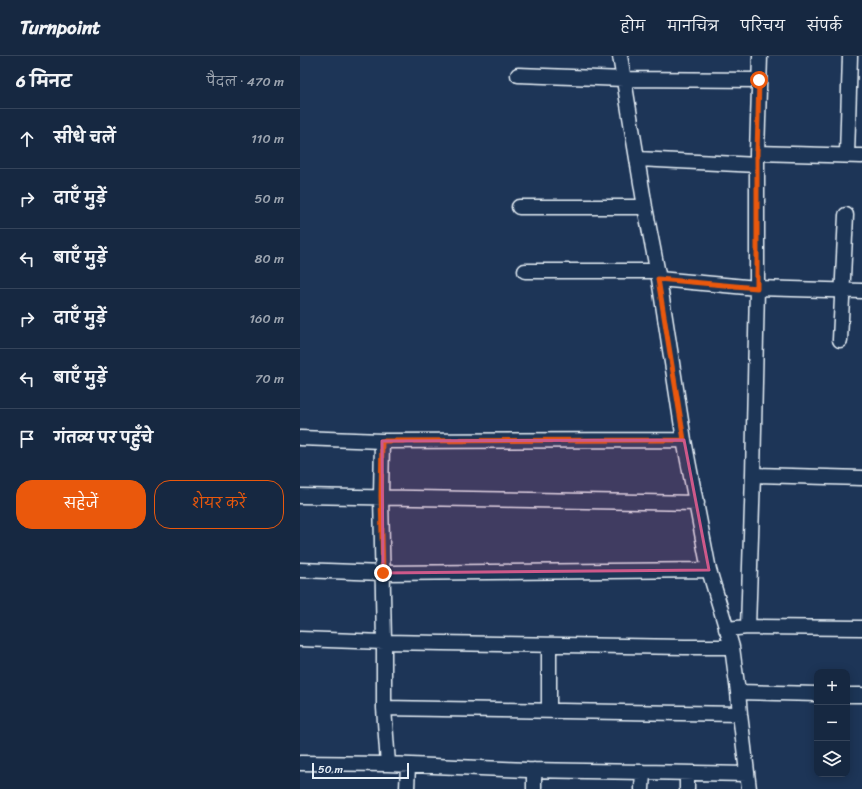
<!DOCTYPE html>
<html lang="hi">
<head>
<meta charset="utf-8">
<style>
	:root { --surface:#162841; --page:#23344c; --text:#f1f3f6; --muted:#9ea6b1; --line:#35445a; --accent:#ea580c }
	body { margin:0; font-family:Sriracha,"Playpen Sans Deva",sans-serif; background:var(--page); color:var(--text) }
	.controls { position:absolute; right:12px; bottom:12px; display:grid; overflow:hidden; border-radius:8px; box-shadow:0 2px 10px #0003 }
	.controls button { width:36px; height:36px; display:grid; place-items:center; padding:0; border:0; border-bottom:1px solid var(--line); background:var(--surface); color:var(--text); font:20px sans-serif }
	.scale { position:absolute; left:12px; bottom:10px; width:97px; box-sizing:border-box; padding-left:4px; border:2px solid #e8f1f8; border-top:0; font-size:11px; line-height:14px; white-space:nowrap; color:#e8f1f8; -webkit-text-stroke:3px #1d3557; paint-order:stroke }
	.stop { position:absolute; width:12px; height:12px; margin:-9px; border:3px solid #ea580c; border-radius:50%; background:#fff }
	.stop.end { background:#ea580c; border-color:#fff; box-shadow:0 1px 4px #0008 }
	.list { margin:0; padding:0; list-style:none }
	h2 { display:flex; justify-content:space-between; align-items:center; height:52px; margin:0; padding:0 16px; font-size:17px }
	h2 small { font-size:13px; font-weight:400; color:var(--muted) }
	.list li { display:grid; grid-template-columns:26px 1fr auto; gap:12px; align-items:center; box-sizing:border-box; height:60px; padding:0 16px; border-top:1px solid var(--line) }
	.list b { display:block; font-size:15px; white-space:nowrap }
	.list em { font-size:13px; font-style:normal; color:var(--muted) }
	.actions { display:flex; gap:8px; padding:12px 16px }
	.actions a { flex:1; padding:9px 0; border:1px solid var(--accent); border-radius:16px; text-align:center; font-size:14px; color:var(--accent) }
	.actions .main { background:var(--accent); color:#fff }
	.icon { flex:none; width:22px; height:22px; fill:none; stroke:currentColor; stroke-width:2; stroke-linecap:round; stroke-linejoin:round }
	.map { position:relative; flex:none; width:562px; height:733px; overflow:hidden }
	header { display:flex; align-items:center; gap:24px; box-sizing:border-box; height:56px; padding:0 20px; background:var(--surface); border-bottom:1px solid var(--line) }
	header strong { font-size:19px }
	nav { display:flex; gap:22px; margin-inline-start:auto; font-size:14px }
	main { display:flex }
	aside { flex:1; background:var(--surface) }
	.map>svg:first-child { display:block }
</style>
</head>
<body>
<header>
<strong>Turnpoint</strong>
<nav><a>होम</a><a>मानचित्र</a><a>परिचय</a><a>संपर्क</a></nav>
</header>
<main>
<aside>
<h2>6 मिनट<small>पैदल · 470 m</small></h2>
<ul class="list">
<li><svg class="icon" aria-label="ahead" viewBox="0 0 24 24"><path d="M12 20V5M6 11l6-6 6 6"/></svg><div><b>सीधे चलें</b></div><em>110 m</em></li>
<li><svg class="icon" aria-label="right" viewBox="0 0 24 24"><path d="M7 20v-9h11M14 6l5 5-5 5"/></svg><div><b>दाएँ मुड़ें</b></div><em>50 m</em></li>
<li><svg class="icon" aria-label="left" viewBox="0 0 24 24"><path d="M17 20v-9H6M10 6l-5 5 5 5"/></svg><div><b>बाएँ मुड़ें</b></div><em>80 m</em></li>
<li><svg class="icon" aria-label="right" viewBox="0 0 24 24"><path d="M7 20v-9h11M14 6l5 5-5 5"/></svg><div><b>दाएँ मुड़ें</b></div><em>160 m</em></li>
<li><svg class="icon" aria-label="left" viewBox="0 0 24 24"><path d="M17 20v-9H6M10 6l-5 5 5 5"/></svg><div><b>बाएँ मुड़ें</b></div><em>70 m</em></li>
<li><svg class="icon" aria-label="arrive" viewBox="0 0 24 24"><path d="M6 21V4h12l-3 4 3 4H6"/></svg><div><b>गंतव्य पर पहुँचे</b></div></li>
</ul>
<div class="actions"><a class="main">सहेजें</a><a>शेयर करें</a></div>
</aside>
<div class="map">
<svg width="562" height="733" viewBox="0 0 562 733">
	<rect width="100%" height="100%" fill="#1d3557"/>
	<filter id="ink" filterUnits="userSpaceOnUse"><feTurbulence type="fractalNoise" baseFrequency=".025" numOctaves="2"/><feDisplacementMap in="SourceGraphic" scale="8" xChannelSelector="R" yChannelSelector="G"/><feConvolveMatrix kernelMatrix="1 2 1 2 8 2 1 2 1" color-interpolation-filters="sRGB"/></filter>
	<g filter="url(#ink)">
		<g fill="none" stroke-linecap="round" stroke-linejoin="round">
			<defs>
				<path id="minor" d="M320,0L345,151L359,223L384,384L409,514L432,591L438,636L440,658L449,733
					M218,19L324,23L459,24
					M457,97L562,100
					M547,99L550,0
					M338,103L457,109
					M219,151H345
					M225,215H357
					M359,223L457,232L562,235
					M540,284L546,159
					M0,382L82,385L384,384
					M82,385L81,440L84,586V652L88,708
					M453,419L562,422
					M0,440L397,447
					M0,514L83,517L409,514
					M448,571L562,572
					M426,573L448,571L453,419L457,232V97L460,0
					M0,583L84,586L385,591H432
					M249,589V655
					M438,636L517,638
					M547,639H562
					M84,652L440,658
					M0,707L88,708L228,714L343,716L447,718
					M107,733L108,709
					M234,733V714
					M342,733L343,716
					M387,733V717"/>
			</defs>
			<use href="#minor" stroke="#e8f1f8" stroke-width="17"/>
			<use href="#minor" stroke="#1d3557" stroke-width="14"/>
		</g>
	</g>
	<g fill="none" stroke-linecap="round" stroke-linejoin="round" filter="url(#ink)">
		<path stroke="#ea580c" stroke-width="5" d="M83,517L81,440L82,385L384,384L358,223L457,232V97L459,24"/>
	</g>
	<path fill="#cd598a" fill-opacity="0.2" stroke="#cd598a" stroke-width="3" stroke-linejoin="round" d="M384,384L409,514L83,517L82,385Z"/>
</svg>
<div class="controls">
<button>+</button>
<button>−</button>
<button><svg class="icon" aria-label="layers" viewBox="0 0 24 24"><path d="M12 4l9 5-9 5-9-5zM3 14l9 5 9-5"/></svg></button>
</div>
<div class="scale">50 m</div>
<div class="stop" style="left:459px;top:24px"></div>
<div class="stop end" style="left:83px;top:517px"></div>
</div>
</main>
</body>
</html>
